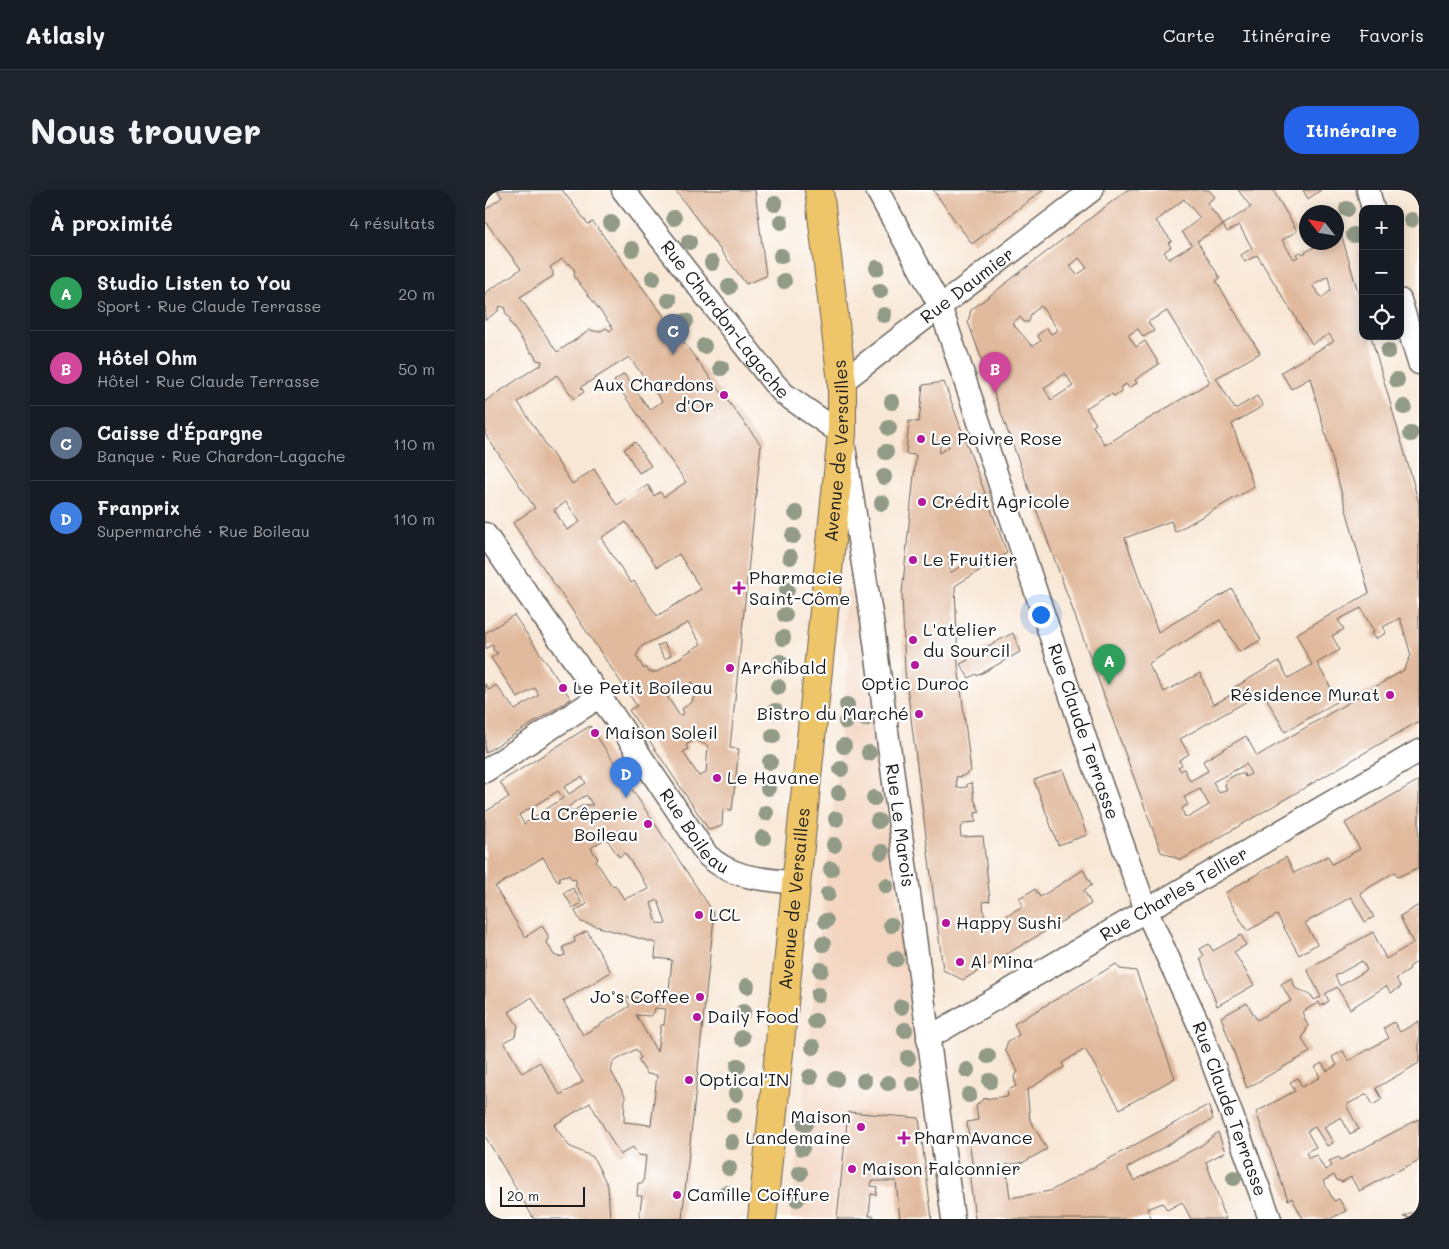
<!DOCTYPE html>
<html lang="fr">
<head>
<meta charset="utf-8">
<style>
	:root { --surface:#171b24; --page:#20242c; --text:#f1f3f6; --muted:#9ea1a6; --line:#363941; --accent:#2563eb }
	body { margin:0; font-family:Mali,sans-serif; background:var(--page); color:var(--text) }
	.controls { position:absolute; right:15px; top:15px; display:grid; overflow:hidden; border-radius:10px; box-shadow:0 2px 12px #0003 }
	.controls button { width:45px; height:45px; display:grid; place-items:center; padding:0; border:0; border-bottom:1px solid var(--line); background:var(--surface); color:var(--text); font:25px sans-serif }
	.compass { position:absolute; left:814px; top:15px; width:45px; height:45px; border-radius:50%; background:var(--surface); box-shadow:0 2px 12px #0003; rotate:301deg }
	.scale { position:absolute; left:15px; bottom:12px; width:85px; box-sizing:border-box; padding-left:5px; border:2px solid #1c1c1c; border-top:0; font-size:14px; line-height:18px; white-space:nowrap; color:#1c1c1c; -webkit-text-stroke:4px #fff; paint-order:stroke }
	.you { position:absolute; left:555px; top:424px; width:18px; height:18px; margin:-12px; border:4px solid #fff; border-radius:50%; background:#1a73e8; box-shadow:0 0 0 8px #1a73e833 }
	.badge { display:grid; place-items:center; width:32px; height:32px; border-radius:50%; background:var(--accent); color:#fff; font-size:16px; font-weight:700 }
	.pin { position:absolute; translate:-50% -41px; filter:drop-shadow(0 1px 2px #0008) }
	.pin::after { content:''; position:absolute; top:26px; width:18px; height:15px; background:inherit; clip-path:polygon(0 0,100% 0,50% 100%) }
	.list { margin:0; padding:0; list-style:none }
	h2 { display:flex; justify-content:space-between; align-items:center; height:65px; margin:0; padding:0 20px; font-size:21px }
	h2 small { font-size:16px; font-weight:400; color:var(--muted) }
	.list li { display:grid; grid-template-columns:32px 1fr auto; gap:15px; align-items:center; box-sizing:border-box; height:75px; padding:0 20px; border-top:1px solid var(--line) }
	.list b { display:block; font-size:19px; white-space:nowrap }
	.list p { margin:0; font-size:16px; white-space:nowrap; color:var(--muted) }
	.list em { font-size:16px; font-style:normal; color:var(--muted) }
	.icon { flex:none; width:28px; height:28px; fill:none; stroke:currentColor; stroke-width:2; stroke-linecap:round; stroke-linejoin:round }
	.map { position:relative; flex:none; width:934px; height:1029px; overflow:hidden; border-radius:20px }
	header { display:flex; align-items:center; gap:30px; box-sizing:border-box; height:70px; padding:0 25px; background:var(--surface); border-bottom:1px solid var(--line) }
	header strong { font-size:24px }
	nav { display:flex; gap:28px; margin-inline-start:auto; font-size:18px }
	.intro { display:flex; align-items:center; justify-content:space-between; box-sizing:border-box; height:120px; padding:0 30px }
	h1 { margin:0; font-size:35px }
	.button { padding:12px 22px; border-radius:20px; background:var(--accent); color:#fff; font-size:18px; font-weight:700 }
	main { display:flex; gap:30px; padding:0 30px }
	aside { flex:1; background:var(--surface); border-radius:20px; box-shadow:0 2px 12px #0003 }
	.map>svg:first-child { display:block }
</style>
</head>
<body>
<header>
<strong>Atlasly</strong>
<nav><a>Carte</a><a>Itinéraire</a><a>Favoris</a></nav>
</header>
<div class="intro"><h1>Nous trouver</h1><a class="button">Itinéraire</a></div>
<main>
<aside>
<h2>À proximité<small>4 résultats</small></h2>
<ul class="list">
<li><span class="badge" style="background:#2e9e5b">A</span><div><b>Studio Listen to You</b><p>Sport · Rue Claude Terrasse</p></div><em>20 m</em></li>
<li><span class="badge" style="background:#d1479c">B</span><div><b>Hôtel Ohm</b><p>Hôtel · Rue Claude Terrasse</p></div><em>50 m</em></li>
<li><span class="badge" style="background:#5c6f8a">C</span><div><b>Caisse d'Épargne</b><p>Banque · Rue Chardon-Lagache</p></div><em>110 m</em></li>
<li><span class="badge" style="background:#3f7fe0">D</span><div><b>Franprix</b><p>Supermarché · Rue Boileau</p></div><em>110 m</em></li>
</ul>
</aside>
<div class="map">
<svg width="934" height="1029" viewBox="0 0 934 1029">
	<rect width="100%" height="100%" fill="#fff"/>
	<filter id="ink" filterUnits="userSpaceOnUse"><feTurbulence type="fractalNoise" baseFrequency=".02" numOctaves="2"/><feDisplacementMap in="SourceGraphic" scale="10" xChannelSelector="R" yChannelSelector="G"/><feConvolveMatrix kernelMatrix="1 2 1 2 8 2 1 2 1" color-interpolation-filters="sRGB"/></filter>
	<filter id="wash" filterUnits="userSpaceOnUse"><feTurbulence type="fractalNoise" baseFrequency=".0096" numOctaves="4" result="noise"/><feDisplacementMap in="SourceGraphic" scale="20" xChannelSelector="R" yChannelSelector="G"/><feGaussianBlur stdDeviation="1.12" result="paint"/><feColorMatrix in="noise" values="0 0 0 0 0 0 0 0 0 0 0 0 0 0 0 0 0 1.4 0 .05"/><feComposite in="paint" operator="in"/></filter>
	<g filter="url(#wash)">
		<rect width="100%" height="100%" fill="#f8e7d5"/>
		<path fill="#f3d4bf" d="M364,398L372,400L374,403L438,907V928L363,922L352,1029H306L364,461L357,451L361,402Z"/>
		<g id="blocks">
			<path fill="#e1b99c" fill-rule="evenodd" d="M12,0H77L103,34L108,32L276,255L245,558L254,559L247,620L238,619L237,636L224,640L144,520L152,516L28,333L50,318L0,244V211L53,176H56L57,171L52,170L47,162L46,163L24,131L26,130L20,122L21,118L15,116L13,121L0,130V103L36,79L0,31V20L17,7ZM77,69L81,73L85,74L90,81L89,86L128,138L125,141L121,138L114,142L105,140L72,162L35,107L68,86V82L65,77ZM144,167L177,211L165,220L139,184L129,191L201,292L179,307L175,302L169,306L163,295L132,315L109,279L87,294L33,212L72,185L89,209L99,202L96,197ZM81,312L95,332L82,340L69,320ZM141,332L172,377L194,364L216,399L172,426L149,391L146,393L116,348ZM203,433L216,454L172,482H164L161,477L159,479L151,466L157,456ZM208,492L215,504L207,508L208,511L197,519L199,523L195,526L178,500L188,494L190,498L196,499ZM210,550L223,556L221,583L214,586L198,562L203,559L201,555Z
				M190,0H270L281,86L261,94Z
				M448,0H558L487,54Z
				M642,0H724L730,7L722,13L738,35L766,17L753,0H792L789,2L812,41L797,50L809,69L813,67L811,64L816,62L818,64L829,57L826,52H852V30L878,119V146H886L934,313V531L696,670L676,662L483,132L486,120ZM699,9L715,28L697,42L707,55L684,69L679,62L686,57L683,53L687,51L671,31ZM738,35L742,42L754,35L767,58L756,65L760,72L772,65L827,154L844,144L849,151L796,182L806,199L825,188L884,403L811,444L827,475L803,488L794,471L747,499L749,503L728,515L715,483L679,502L663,474L735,430L754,462L776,450L747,399L673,442L640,348L686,331L690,342L769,297L747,234L778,216L772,206L750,219L731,188L775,163L731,91L735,88L712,51ZM594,68L602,78L592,85L585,76ZM843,86L846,100L837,108L827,95ZM556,116L573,140L566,144L562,138L552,145L556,151L547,156L527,133L535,127L539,132H544L546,124ZM682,121L725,192L620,255L608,236L611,234L601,218L619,207L627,204L629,206L637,202L635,198L641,194L644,198L652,193L650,190L674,174L660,151L651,157L643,145L653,139L658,147L669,141L663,132ZM580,183L588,196L566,210L559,198ZM876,418L889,442L886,443L890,449L901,443L898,437L915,428L926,465L919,480L772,566L761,546L718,571L723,581L705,591L699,579L696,581L693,577L697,575L694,570L704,564L695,549L778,502L800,542L853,511L832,473L855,460L847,446L859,439L853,430ZM761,574L766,584L760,587L759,584H752L741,590L740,596L742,599L734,603L728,592ZM715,599L724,615L704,627L699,626L697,618L703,615L699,607Z
				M818,0H836L823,9Z
				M459,192L522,363L470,396L473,475L486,581L478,586L471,587L472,598L482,597V594L487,593L489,609L495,622L490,623L491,632L480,633L475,639L476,647L498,646L505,711L498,712L499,725L506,730L517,728L538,716L534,708L550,699L555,707L598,680L607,695L599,700L606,714L478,790L458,780L420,481L417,403L431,265L421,264L424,231L434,232L438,195ZM456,249H459L464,257L454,263ZM476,364L480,369L478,375L465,383L463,365Z
				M150,252L166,276L154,283L139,259Z
				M29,425L86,509L0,563V494L4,500L11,495L30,520L54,505L50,498L33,508L6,468L13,463L8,460V454L0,459V443Z
				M528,443L535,462L492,486L491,484L484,488L475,474L483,470L482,467Z
				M179,453L186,465L180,469L172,456Z
				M105,536L227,720L229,728L197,1029H154L157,1006H152L153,993H158L161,966L153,965L148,957L135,965L105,913L69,935L84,956L108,967L123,996L125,1029H49L0,946V826L2,825L0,822V622L24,607L15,592ZM97,587L101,593L84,604L79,597ZM73,601L78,608L39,634L34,625ZM101,605L108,615H98L87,622L83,617ZM121,648L134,667L140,663L164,699L139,709L130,695L127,696L111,671L113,669L106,658ZM58,667L73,692L76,691L74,688L80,685L81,687L84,685L87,690L90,689L92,694L90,695L102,714L90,721L96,732L171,753L170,768L187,770L183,810L140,807L145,816L98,845L78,811L126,782L102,741L89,748L90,752L78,757L80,765L74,767L69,765L61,751L63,750V745L57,736L40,747L10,697ZM173,710L181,734L172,733L166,713ZM47,807L98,892L75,905L55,872L37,883L19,852L30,846L33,836L24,822ZM170,818L181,819L179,835H176L172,862L151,825L165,826L169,823ZM151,859L156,868L153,870L162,884L172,885L166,935L139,932L140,906L126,881L128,872Z
				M578,580L602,645L573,655L549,590Z
				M934,590V677L913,687L910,682L875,703L889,727L880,732L866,707L820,733L832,754L814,765L792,725L762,741L740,703L801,667L809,683L843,666L847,674L875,659L860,633Z
				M88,698L97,713L88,718L79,703Z
				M934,715V771L924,777L925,780L911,789L916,797L906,803L901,796L865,819L852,797L840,804L844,811L836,816L834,812L817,822L823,836L817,849L825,862L762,898L736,827L762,813L772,830L806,811L796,794L807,788L810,798L827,806L829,810L836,807L822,779L888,742L901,769L928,753L915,726ZM877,771L882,780L855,796L850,786Z
				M756,745L761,755L749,762L769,795L732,816L715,768L719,766L715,759L724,754L728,761Z
				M631,774L635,779L651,781L690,888L635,919L600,859L577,873L579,877L542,900L545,930L562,959L539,972L521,975L525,1008L565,1001L723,915L728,929L642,978L649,991L717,955L733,942L740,962L721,972L736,1014L735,1016L741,1029H706L697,1012L682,1020L678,1013L662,1019L667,1029H490L484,981L488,980L482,932L493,930L491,916L498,909L523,906L522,901L531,896L529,886L533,882L520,860L523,851L534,845L529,834Z
				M934,831V873L891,898L897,909L888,915L882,904L861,915L874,939L865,944L856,927L839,937L848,953L842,956L830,937L822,941L831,957L821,962L824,968L831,965L840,980L847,976L844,971L854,967L856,970L934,929V970L874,1001L866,987L857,992L852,990L849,985L838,991L849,1011L854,1009L861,1021L845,1029H818L807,1008L803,1010L771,922L810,901L805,892L813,888L817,897L835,887L830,877L837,873L842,881L852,875L847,867L858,861L863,871L904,848L899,838L909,832L915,842Z
				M363,922L434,928L447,1029H415L411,991H387L386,996L392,997L391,1005L386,1004L384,1026H389V1029H352Z
				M934,1020V1029L918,1027L925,1024Z"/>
		</g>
	</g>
	<g filter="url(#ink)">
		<use href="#blocks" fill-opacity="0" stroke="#69635d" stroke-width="1"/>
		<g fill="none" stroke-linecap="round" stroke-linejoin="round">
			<defs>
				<g id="street">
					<path id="s1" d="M138,0L288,192L299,204L357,244L387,430L468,1029"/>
					<path id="s2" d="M392,0L455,116L607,569L661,720L713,833L785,1029"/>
					<path d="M883,0L888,19"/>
					<path d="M915,110L934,173"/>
					<path id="s3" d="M357,192L607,0"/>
					<path id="s4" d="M0,344L128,525L222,665C247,689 279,689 312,693"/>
					<path d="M0,581L114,507"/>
					<path id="s5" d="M443,848L934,561"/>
				</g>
				<g id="primary">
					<path id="s6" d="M277,1029L357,244V192L334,0"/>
				</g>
			</defs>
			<use href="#street" stroke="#69635d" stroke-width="25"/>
			<use href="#primary" stroke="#69635d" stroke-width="30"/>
			<use href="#street" stroke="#fff" stroke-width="22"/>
			<use href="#primary" stroke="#eec569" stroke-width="28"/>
		</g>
		<g fill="#929b87">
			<circle cx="290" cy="14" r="8"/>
			<circle cx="862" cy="19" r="8"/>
			<circle cx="189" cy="28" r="8"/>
			<circle cx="926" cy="30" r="8"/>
			<circle cx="296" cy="32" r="8"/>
			<circle cx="126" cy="33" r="8"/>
			<circle cx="869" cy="45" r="8"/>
			<circle cx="204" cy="52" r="8"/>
			<circle cx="147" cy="59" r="8"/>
			<circle cx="296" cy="66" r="8"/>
			<circle cx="227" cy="73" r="8"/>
			<circle cx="392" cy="78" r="8"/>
			<circle cx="168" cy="88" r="8"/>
			<circle cx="299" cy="91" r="8"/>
			<circle cx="244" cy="97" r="8"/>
			<circle cx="395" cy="101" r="8"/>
			<circle cx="184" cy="110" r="8"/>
			<circle cx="399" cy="125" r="8"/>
			<circle cx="201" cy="131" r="8"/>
			<circle cx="219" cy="156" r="8"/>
			<circle cx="903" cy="161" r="8"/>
			<circle cx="236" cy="178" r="8"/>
			<circle cx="912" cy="190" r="8"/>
			<circle cx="407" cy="212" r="8"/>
			<circle cx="919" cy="217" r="8"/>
			<circle cx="404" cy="238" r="8"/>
			<circle cx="926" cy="244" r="8"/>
			<circle cx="401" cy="262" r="8"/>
			<circle cx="399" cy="287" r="8"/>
			<circle cx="397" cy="313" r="8"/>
			<circle cx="311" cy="323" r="8"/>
			<circle cx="308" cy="346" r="8"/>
			<circle cx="305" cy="367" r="8"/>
			<circle cx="302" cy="400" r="8"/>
			<circle cx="300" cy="425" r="8"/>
			<circle cx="298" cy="448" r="8"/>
			<circle cx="295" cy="472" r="8"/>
			<circle cx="293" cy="497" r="8"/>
			<circle cx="362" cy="515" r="8"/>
			<circle cx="290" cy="521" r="8"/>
			<circle cx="380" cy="529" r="8"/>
			<circle cx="361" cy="532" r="8"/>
			<circle cx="288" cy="546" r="8"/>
			<circle cx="359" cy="556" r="8"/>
			<circle cx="384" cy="563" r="8"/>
			<circle cx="285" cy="572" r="8"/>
			<circle cx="356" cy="579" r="8"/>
			<circle cx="283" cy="598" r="8"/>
			<circle cx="354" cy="603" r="8"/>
			<circle cx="389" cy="608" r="8"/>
			<circle cx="281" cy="623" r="8"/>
			<circle cx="351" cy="629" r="8"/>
			<circle cx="393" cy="631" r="8"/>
			<circle cx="278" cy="648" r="8"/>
			<circle cx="349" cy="655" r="8"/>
			<circle cx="397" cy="662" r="8"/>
			<circle cx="346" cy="679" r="8"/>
			<circle cx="401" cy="696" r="8"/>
			<circle cx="343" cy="704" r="8"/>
			<circle cx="341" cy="731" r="8"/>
			<circle cx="406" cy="735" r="8"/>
			<circle cx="338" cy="754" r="8"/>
			<circle cx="411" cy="769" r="8"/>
			<circle cx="336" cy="780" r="8"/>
			<circle cx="262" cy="796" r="8"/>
			<circle cx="333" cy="805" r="8"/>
			<circle cx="416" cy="817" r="8"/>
			<circle cx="258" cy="822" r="8"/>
			<circle cx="330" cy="831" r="8"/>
			<circle cx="420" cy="840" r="8"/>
			<circle cx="257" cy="848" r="8"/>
			<circle cx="328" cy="857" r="8"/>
			<circle cx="503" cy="866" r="8"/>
			<circle cx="423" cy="868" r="8"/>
			<circle cx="253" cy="876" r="8"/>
			<circle cx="482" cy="880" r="8"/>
			<circle cx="325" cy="887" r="8"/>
			<circle cx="351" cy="889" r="8"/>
			<circle cx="379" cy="891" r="8"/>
			<circle cx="505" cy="891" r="8"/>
			<circle cx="403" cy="893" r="8"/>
			<circle cx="428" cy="894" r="8"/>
			<circle cx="251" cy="904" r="8"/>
			<circle cx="484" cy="905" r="8"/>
			<circle cx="249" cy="925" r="8"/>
			<circle cx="320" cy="934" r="8"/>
			<circle cx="247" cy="952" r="8"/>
			<circle cx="317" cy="958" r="8"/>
			<circle cx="244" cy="978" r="8"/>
			<circle cx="315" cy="983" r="8"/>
			<circle cx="749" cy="988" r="8"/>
			<circle cx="241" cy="1003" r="8"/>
			<circle cx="312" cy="1009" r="8"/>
		</g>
	</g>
	<g fill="#b5179e" stroke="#fff" stroke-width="2">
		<circle cx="239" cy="205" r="5"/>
		<circle cx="436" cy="249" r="5"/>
		<circle cx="437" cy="312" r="5"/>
		<circle cx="428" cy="370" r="5"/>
		<path d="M251.5 390.5h5v5h5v5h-5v5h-5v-5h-5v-5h5z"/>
		<circle cx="428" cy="450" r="5"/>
		<circle cx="430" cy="475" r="5"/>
		<circle cx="245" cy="478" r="5"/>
		<circle cx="78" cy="498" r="5"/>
		<circle cx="905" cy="505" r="5"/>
		<circle cx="434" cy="524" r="5"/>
		<circle cx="110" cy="543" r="5"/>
		<circle cx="232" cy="588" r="5"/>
		<circle cx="163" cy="634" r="5"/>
		<circle cx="214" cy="725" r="5"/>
		<circle cx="461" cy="733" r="5"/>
		<circle cx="475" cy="772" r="5"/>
		<circle cx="215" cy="807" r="5"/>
		<circle cx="212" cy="827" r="5"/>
		<circle cx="204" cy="890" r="5"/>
		<circle cx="376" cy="937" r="5"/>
		<path d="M416.5 940.5h5v5h5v5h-5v5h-5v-5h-5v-5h5z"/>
		<circle cx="367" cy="979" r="5"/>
		<circle cx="192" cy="1005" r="5"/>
	</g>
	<g text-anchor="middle" stroke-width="4.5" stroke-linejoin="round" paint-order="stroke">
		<g font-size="18" fill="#1c1c1c" stroke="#fff">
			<text dy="6" stroke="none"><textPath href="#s3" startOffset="158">Rue Daumier</textPath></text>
			<text dy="6" stroke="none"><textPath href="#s1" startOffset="165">Rue Chardon-Lagache</textPath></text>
			<text dy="6" stroke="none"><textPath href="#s6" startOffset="772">Avenue de Versailles</textPath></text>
			<text dy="6" stroke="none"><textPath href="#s2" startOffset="581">Rue Claude Terrasse</textPath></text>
			<text dy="6" stroke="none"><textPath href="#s1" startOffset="726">Rue Le Marois</textPath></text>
			<text dy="6" stroke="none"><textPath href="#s4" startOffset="364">Rue Boileau</textPath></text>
			<text dy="6" stroke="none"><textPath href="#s5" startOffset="285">Rue Charles Tellier</textPath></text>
			<text dy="6" stroke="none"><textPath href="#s6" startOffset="322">Avenue de Versailles</textPath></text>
			<text dy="6" stroke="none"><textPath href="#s2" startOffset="986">Rue Claude Terrasse</textPath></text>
		</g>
		<g font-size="18" fill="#1c1c1c" stroke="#fff" text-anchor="start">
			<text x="229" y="201" text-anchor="end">Aux Chardons<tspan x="229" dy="21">d'Or</tspan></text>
			<text x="446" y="255">Le Poivre Rose</text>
			<text x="447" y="318">Crédit Agricole</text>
			<text x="438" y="376">Le Fruitier</text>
			<text x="264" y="394">Pharmacie<tspan x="264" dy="21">Saint-Côme</tspan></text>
			<text x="438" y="446">L'atelier<tspan x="438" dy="21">du Sourcil</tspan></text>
			<text x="255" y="484">Archibald</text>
			<text x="430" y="500" text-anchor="middle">Optic Duroc</text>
			<text x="88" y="504">Le Petit Boileau</text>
			<text x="895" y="511" text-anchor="end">Résidence Murat</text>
			<text x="424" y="530" text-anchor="end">Bistro du Marché</text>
			<text x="120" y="549">Maison Soleil</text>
			<text x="242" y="594">Le Havane</text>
			<text x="153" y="630" text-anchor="end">La Crêperie<tspan x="153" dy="21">Boileau</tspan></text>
			<text x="224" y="731">LCL</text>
			<text x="471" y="739">Happy Sushi</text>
			<text x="485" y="778">Al Mina</text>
			<text x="205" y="813" text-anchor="end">Jo’s Coffee</text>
			<text x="222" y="833">Daily Food</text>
			<text x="214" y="896">Optical'IN</text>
			<text x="366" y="933" text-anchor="end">Maison<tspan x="366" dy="21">Landemaine</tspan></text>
			<text x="429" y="954">PharmAvance</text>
			<text x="377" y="985">Maison Falconnier</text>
			<text x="202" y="1011">Camille Coiffure</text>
		</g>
	</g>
</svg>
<div class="controls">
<button>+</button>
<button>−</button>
<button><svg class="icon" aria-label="locate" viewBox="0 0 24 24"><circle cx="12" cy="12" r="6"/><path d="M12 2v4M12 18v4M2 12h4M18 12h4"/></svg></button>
</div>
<svg class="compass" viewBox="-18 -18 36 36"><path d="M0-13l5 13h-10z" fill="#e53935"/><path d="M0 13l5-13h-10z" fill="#9ea1a6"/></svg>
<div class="scale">20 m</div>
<div class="you"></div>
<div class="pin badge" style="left:624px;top:495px;background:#2e9e5b">A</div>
<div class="pin badge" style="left:510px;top:203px;background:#d1479c">B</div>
<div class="pin badge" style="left:188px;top:165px;background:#5c6f8a">C</div>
<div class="pin badge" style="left:141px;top:608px;background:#3f7fe0">D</div>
</div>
</main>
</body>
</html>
